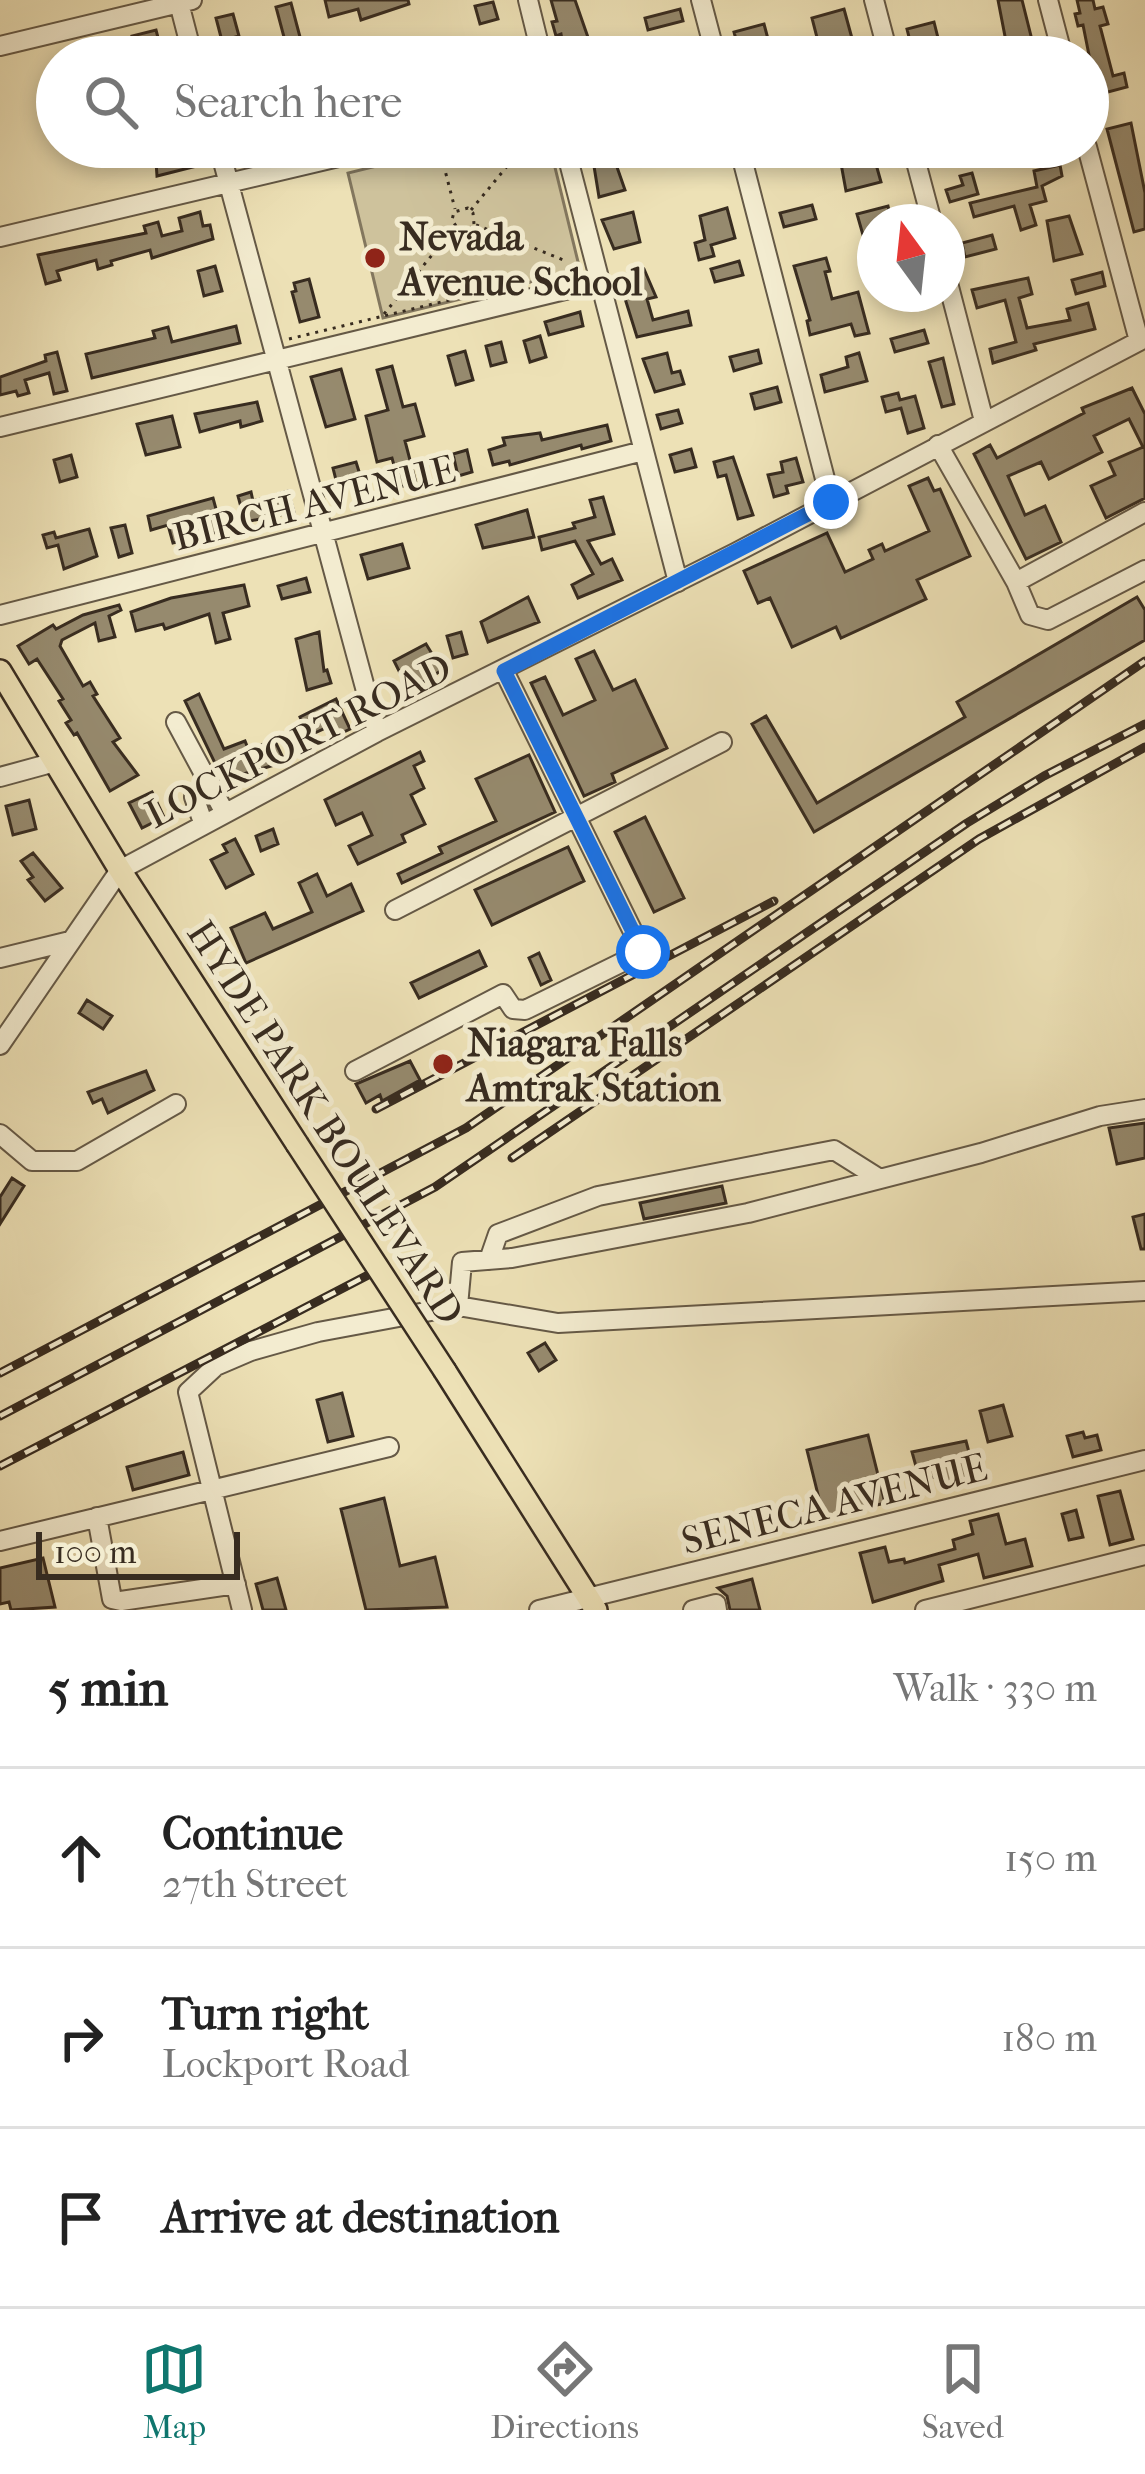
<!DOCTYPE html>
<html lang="en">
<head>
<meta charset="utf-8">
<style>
	:root { --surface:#fff; --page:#f6f6f6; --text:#222; --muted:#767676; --line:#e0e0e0; --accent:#0f766e }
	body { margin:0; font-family:"IM FELL French Canon",serif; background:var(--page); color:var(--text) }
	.compass { position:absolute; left:857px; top:204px; width:108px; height:108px; border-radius:50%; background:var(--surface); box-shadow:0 6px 18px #0003; rotate:345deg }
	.scale { position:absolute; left:36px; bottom:30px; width:204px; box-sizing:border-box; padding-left:12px; border:6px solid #382c20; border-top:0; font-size:33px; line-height:42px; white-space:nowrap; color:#382c20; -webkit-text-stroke:9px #f3ecd0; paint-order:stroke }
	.stop { position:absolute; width:36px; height:36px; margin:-27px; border:9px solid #1a73e8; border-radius:50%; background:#fff }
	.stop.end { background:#1a73e8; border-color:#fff; box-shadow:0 3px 12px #0008 }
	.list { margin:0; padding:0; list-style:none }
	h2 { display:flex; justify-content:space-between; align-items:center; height:156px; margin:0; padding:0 48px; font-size:51px }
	h2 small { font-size:39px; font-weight:400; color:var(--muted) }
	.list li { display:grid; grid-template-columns:78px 1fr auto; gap:36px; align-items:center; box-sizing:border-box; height:180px; padding:0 48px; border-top:3px solid var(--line) }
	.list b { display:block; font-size:45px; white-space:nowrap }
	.list p { margin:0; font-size:39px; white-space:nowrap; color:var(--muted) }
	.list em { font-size:39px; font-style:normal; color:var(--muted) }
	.icon { flex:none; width:66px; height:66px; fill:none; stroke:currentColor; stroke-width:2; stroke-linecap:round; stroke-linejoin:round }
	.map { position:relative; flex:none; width:1145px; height:1610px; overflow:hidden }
	.search { position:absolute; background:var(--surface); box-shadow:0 6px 18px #0003; left:36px; right:36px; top:36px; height:132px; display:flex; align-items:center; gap:30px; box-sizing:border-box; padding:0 42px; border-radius:66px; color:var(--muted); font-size:45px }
	.sheet { height:696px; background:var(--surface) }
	nav { display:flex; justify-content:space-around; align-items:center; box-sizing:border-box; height:168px; border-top:3px solid var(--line); background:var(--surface); font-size:33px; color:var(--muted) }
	nav a { display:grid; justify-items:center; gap:6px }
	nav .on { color:var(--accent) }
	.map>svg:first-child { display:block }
</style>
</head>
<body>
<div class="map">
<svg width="1145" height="1610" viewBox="0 0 1145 1610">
	<rect width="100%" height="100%" fill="#ede1b6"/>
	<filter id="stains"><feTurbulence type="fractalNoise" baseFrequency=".00167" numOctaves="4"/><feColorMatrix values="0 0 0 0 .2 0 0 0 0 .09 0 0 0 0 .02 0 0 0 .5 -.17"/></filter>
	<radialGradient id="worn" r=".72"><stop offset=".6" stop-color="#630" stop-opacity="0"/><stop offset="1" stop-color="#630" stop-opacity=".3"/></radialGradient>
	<path fill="#cec29c" stroke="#83775e" stroke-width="3" d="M454,147H550L580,270L383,318L348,173Z"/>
	<path fill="#968a6e" stroke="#382c20" stroke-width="3" d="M325,0H408L409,4L361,20L358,9L329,17Z
		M551,0H575L591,46L601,44L604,57H565L561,34L556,36L552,22L557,21Z
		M998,0H1022L1035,52L1009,57Z
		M1077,0H1093L1095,9L1103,7L1108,24L1100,26L1113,76L1124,73L1127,87L1097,95L1083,25L1078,26L1075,14L1080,13Z
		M493,2L498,19L480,24L475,6Z
		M291,3L300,37L285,41L276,7Z
		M680,9L683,21L648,30L645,18Z
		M844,9L856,53L822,57L812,18Z
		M233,14L239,36L222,41L216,18Z
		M934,22L941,50L914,57L907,29Z
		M764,24L768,39L738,47L734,32Z
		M156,30L163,57H137L132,36Z
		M684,43L688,57H647L646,53Z
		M1131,123L1145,193V229L1134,232L1107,129Z
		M155,147H185L193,167L157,176Z
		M597,147H610L625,190L599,197L593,160L589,162L586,150Z
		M667,147H715L716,151L671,162Z
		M872,150L881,182L846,191L840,158Z
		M1060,165L1062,176L1042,186L1046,201L1030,205L1036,225L1021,230L1014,206L974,217L970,203L1037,187L1034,171Z
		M972,173L978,194L950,202L946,190L963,185L960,176Z
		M812,205L816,219L784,227L780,213Z
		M888,206L891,219L875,222V262L871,263L857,214Z
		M727,208L735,238L711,245L714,256L699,260L695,243L705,240L700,216Z
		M200,212L203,226L210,225L213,239L152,258L150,250L111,261L112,265L98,269L96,260L57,271L60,280L46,284L38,255L146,233L144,226L158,222L162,236L182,231L179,218Z
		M633,212L640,242L614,249L602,220Z
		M1069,216L1082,254L1054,261L1047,221Z
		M992,235L996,249L965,257L962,243Z
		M826,258L830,271L825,272L832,299L858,292L869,333L855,336L851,324L810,335L807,321L810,320L794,266Z
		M739,261L743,275L715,282L711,269Z
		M215,266L222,291L204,296L198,271Z
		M644,269L656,297L647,299L653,320L688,311L691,325L637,337L618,276Z
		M1102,272L1105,286L1076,294L1072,280Z
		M1028,278L1032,294L1019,298L1027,328L1070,320L1067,309L1088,303L1095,329L1034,344L1036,350L993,363L990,349L1016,342L1005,300L977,308L972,290Z
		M309,279L319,317L300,322L292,292L296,291L294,283Z
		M580,312L583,326L549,335L545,322Z
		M236,326L240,343L92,378L86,354L155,338L153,331L168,327L172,342Z
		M924,330L928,343L895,352L891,339Z
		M540,336L546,357L530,362L524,341Z
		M501,342L506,362L491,366L486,346Z
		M758,350L761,363L734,371L730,357Z
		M465,351L473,380L456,385L448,356Z
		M57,352L67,391L54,394L49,373L25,380L29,393L18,396L16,391L0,395V377L46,361L45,355Z
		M667,353L672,373L680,371L684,384L655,392L643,359Z
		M859,353L867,381L825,392L821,375L848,367L846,357Z
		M943,358L954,404L942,407L929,362Z
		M392,366L403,407L415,404L424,436L405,441L416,483L400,487L392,458L377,462L366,416L388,410L377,370Z
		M341,369L355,419L326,427L311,377Z
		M777,387L781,402L755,409L751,394Z
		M1132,388L1145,414V498L1106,518L1091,486L1115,475L1109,462L1143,447L1129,419L1094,436L1102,452L1049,479L1041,462L1008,476L1025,515L1045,506L1061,542L1026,559L974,454L990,445L997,458L1084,413L1082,408Z
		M898,393L900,400L915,396L924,428L908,433L901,408L886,412L882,397Z
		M257,402L262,421L241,427L240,421L200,432L195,414Z
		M678,410L682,423L661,429L657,415Z
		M172,416L180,447L146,455L137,424Z
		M607,425L611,441L582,449L581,445L510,465L509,461L493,465L489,450L505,445L503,438L540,433L542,440Z
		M691,449L696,467L675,472L670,455Z
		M467,450L472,472L458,476L453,454Z
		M71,455L77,477L60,482L54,460Z
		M733,457L753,515L738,519L726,475L718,477L714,462Z
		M796,458L803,482L786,486L788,493L774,497L768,475L783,472L781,462Z
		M356,462L361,478L337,484L333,468Z
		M928,478L934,491L940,489L970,556L917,580L926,599L841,638L836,627L792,647L770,598L758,603L744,571L827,533L845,572L873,559L869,550L882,544L885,551L929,531L909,486Z
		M288,491L294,512L245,522L238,496L251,492L253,501Z
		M603,497L614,534L588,541L601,564L612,559L622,580L578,598L572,585L593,574L575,541L542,550L539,537L575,528L573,523L595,517L590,500Z
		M213,498L222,531L173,543L168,525L151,530L148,516Z
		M527,510L534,537L483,548L476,525Z
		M125,525L132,553L119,557L111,528Z
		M89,529L97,556L64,569L58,545L47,548L43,535L54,532L56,538Z
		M402,544L409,568L368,579L361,555Z
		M306,578L310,592L282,599L278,586Z
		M244,585L249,606L223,613L230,639L216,643L209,614L165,629L163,624L136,631L131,612L171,598Z
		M528,597L539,622L488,642L481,622Z
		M1137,597L1145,610V640L814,832L752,724L766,716L817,803L965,717L957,702Z
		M119,605L121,610L109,616L115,637L99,641L95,623L62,640L60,646L83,686L90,682L97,694L93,696L120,738L113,742L138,775L110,791L77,733L74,735L66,723L71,720L59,701L63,699L37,659L29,664L18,646L53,625L56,629L83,615Z
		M319,632L324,671L327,670L331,683L307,690L296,639Z
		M461,632L467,654L453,658L447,636Z
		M426,644L442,670L409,691L394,661Z
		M594,651L613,690L635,680L667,748L612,774L615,782L584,796L531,683L545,677L563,715L595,700L576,659Z
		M199,694L224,749L245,741L249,751L274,739L285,762L236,776L240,785L228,790L185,701Z
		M336,699L350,729L333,737L328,727L308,736L300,717Z
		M420,752L424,761L414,766L424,788L411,795L425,824L402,835L405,842L358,864L349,846L372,835L362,813L336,825L325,800Z
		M529,755L555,812L402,883L398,874L442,853L439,847L496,821L476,779Z
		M152,792L164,817L142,828L129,803Z
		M29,800L36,829L13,835L6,806Z
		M645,817L684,898L654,912L615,832Z
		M273,829L278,844L261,851L256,836Z
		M235,839L253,874L226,888L211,860L227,852L223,845Z
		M568,847L584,881L492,925L475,890Z
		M33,853L62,888L45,901L28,880L33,877L21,861Z
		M317,874L327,896L351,884L363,911L246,963L231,928L265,913L273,929L312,912L299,883Z
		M479,951L486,966L419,998L411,983Z
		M539,953L551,980L541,985L529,958Z
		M87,1000L112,1016L103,1029L79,1013Z
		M410,1061L420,1080L382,1101L380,1095L366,1103L356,1084Z
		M146,1071L154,1090L108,1113L102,1099L93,1103L88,1092Z
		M1145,1123V1158L1117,1164L1109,1128Z
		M12,1178L24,1186L0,1224V1197Z
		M722,1186L726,1203L644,1219L640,1203Z
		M1145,1214V1249H1141L1133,1217Z
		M545,1343L556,1360L539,1371L528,1353Z
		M342,1393L353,1436L328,1442L317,1400Z
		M1003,1405L1012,1436L988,1442L980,1411Z
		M1083,1432L1085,1438L1097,1435L1101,1450L1073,1457L1067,1436Z
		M868,1435L885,1503L824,1519L807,1450Z
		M966,1441L976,1479L946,1487L943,1475L920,1481L912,1452Z
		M183,1452L189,1475L133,1490L127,1467Z
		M1120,1491L1133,1539L1110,1545L1098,1496Z
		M384,1498L400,1566L435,1557L447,1607L366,1610L341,1509Z
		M1076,1510L1083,1537L1069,1540L1062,1514Z
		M998,1514L1006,1544L1025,1539L1032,1566L984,1578L978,1554L939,1565L943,1581L873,1602L860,1553L885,1547L889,1562L904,1559L905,1563L955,1549L953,1540L973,1534L970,1521Z
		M43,1558L55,1607L11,1610L9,1602L0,1604V1568Z
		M277,1578L286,1610H263L256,1584Z
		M752,1579L760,1610H730L727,1596L718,1588Z"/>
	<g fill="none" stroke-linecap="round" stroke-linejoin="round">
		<defs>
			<path id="minor" d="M528,0L542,57
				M701,0L716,57
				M874,0L889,57
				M1048,0L1063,57
				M179,3L193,57
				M0,46L192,0
				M219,147L377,732
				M565,147L678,582
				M739,147L831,502
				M912,147L932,222
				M1087,147L1139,341
				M0,237L381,147
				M947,279L984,421
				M0,427L598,282
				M938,445L1016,582L1030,615L1048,620L1145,570
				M1016,582L1145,512
				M0,615L643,451
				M176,722L225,813
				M0,777L55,762
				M204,825L194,797L210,786
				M395,910L722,742
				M0,958L70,941
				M0,1045L120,870L377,732L735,553L1145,338
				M355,1071L503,994L513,1009L525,1010L643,952L504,671
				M0,1134L32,1161H77L176,1104
				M489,1260L498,1234L598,1196L834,1150L880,1179
				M458,1306L462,1262L512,1258L748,1213L981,1153L1100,1116L1145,1109
				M97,1517L112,1599L121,1601L236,1584
				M0,1541L389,1447
				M242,1610L188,1392L216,1366L251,1351L318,1332L458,1306L558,1323L1145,1291
				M539,1610L1145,1460
				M693,1610L716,1604L717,1610
				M925,1610L1145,1555"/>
			<path id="major" d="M0,671L120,870L297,1144
				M445,1371L596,1610"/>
		</defs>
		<use href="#minor" stroke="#655946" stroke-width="22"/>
		<use href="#major" stroke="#382c20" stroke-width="26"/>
		<path stroke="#382c20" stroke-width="3" stroke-dasharray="3 6" stroke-linecap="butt" d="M439,147L455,209
			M391,158L436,147
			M471,210L523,147
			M474,224L473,213L468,208L454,212L452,220L458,229H469L474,224L566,261
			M384,314L454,228
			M289,339L577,269"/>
		<use href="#minor" stroke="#f3ecd0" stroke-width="18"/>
		<use href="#major" stroke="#ede1b6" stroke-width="21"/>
		<defs>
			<path id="rail" d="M376,1109L774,901
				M512,1158L979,839L1145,747
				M0,1373L466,1128L1145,661
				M0,1416L435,1187L967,823L1044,776L1145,724
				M0,1466L372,1273"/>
		</defs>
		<use href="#rail" stroke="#382c20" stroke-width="9"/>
		<use href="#rail" stroke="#f3ecd0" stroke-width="4.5" stroke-dasharray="14" stroke-linecap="butt"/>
		<defs>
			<path id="major-bridge" d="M297,1144L445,1371"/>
		</defs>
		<use href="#major-bridge" stroke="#382c20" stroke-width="26" stroke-linecap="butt"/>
		<use href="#major-bridge" stroke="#ede1b6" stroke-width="21"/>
	</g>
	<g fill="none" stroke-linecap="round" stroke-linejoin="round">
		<path stroke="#1a73e8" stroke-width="15" d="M643,952L504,671L831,502"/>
	</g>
	<g fill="#8f2418" stroke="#f3ecd0" stroke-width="4.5">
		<circle cx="375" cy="258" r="12"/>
		<circle cx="443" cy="1064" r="12"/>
	</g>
	<g text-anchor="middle" stroke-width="10" stroke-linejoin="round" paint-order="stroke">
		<g font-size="39" font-weight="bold" fill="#382c20" stroke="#f3ecd0" text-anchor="start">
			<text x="399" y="250">Nevada<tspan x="399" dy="45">Avenue School</tspan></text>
			<text x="467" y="1056">Niagara Falls<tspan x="467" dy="45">Amtrak Station</tspan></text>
		</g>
		<g font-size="39" fill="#382c20" stroke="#f3ecd0">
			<text transform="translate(314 502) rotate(-14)" y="14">BIRCH AVENUE</text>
			<text transform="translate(298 740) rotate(-27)" y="14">LOCKPORT ROAD</text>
			<text transform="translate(326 1122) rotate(57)" y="14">HYDE PARK BOULEVARD</text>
			<text transform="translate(834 1503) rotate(-14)" y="14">SENECA AVENUE</text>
		</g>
	</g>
	<rect width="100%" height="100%" filter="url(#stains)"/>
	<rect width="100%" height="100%" fill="url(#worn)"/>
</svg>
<svg class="compass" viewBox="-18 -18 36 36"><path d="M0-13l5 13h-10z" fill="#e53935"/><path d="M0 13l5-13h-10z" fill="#767676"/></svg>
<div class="scale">100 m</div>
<div class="stop" style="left:643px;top:952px"></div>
<div class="stop end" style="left:831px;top:502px"></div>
<div class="search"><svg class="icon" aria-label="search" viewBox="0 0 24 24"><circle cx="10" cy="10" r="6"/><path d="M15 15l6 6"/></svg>Search here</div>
</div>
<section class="sheet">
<h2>5 min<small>Walk · 330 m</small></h2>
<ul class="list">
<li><svg class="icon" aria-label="ahead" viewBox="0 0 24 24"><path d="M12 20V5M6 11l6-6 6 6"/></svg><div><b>Continue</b><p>27th Street</p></div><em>150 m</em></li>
<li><svg class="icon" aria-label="right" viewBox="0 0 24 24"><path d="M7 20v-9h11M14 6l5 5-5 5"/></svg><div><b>Turn right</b><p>Lockport Road</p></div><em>180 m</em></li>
<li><svg class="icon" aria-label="arrive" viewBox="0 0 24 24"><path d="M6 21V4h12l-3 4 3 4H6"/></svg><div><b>Arrive at destination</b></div></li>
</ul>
</section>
<nav>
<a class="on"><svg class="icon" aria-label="map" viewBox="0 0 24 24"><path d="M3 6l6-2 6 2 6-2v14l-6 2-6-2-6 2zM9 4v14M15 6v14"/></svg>Map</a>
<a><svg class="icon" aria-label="directions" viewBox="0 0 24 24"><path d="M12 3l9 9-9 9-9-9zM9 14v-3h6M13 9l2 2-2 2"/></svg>Directions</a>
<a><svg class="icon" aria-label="saved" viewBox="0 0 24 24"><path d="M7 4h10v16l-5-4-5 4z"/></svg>Saved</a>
</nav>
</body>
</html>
